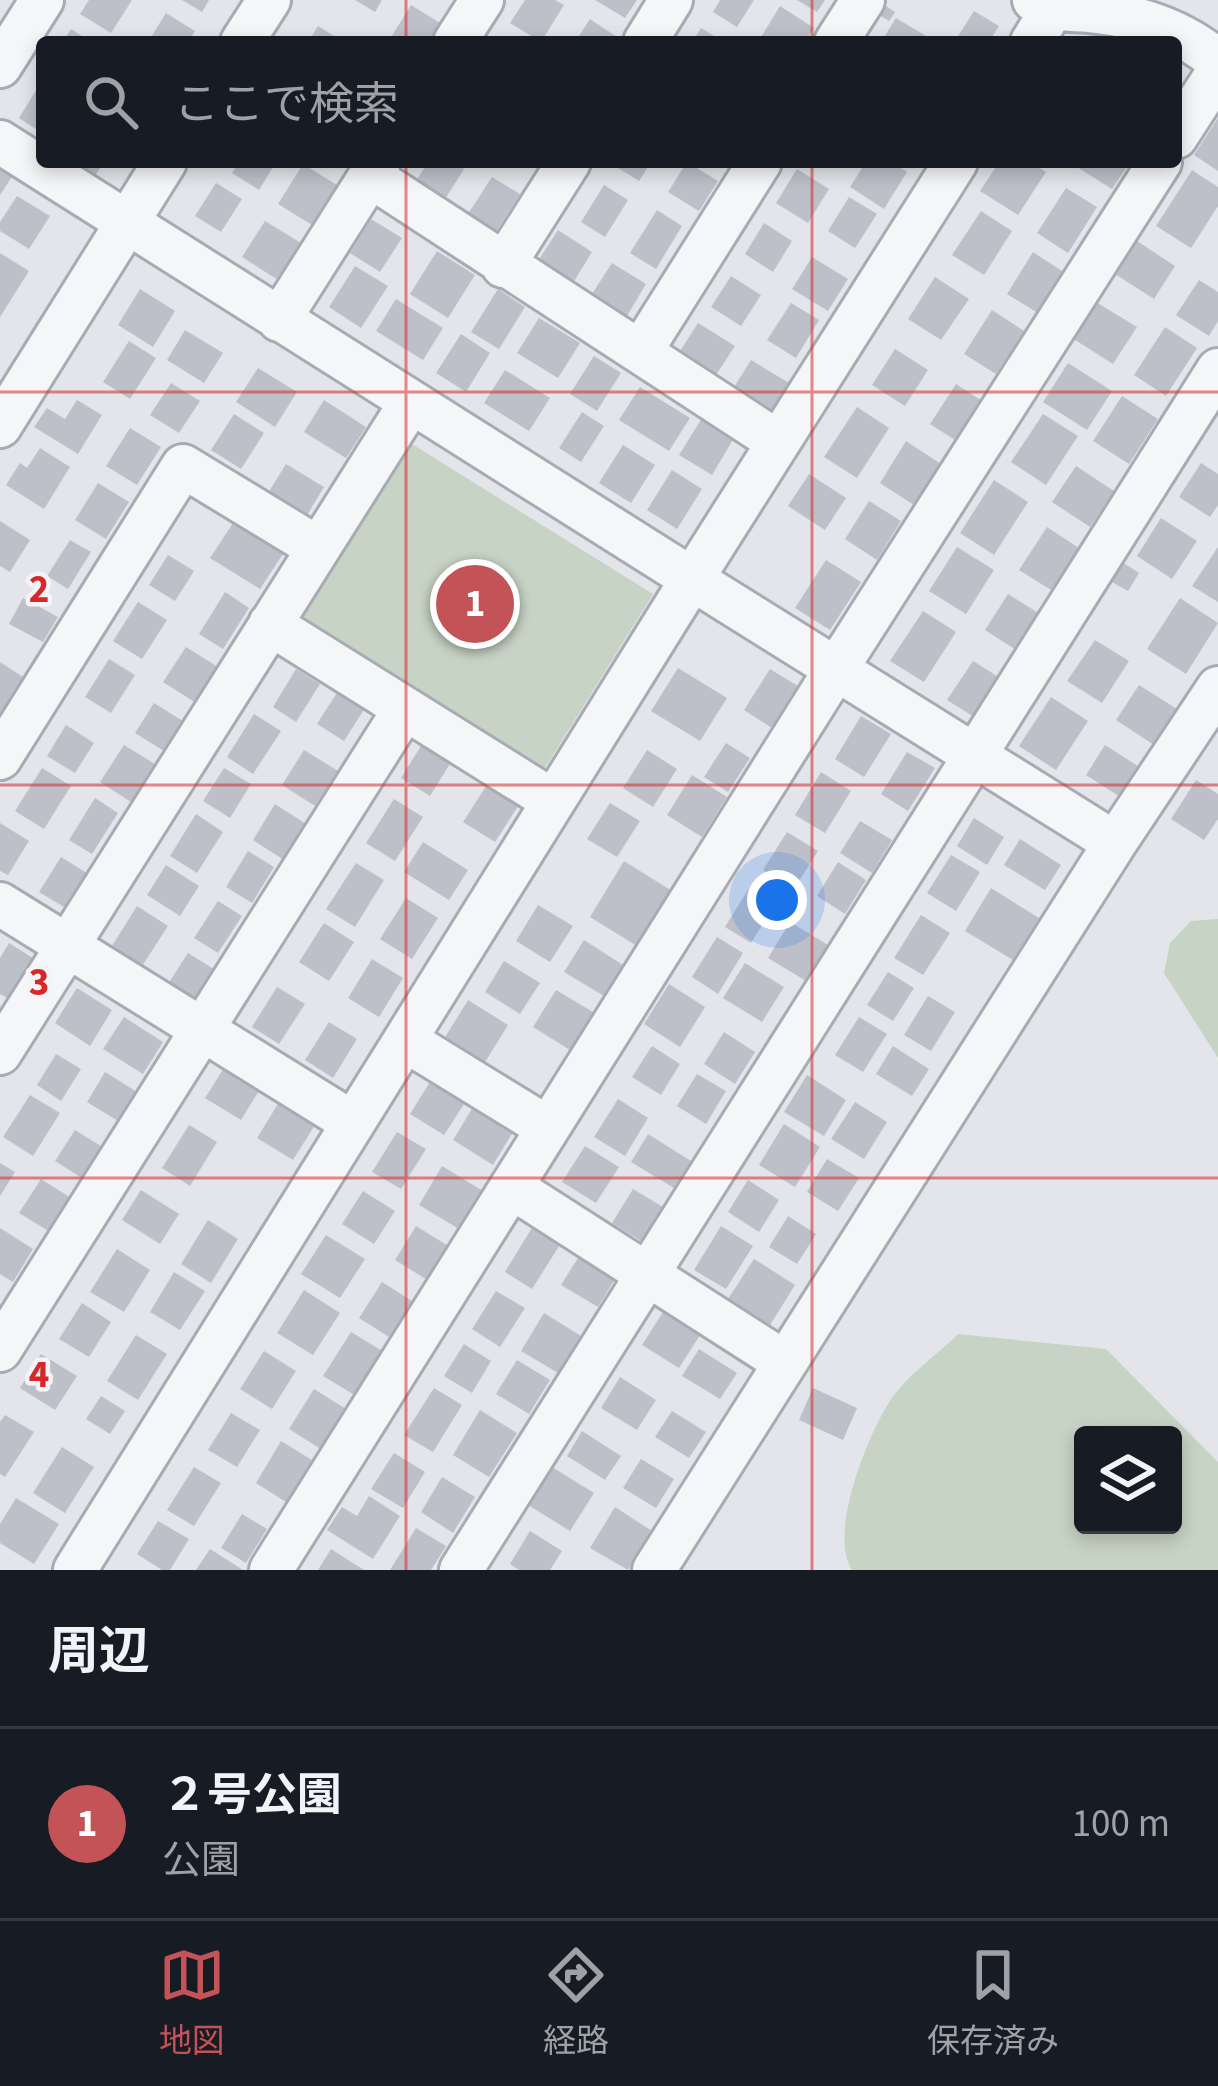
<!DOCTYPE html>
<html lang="ja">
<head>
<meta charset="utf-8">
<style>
	:root { --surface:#171b24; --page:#242831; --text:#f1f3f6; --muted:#9ea1a6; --line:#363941; --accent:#c35356 }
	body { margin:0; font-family:"Source Sans 3","Noto Sans JP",sans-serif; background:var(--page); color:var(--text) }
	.controls { position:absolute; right:36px; bottom:36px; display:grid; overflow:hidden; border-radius:12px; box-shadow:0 6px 18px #0003 }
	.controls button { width:108px; height:108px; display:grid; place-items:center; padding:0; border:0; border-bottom:3px solid var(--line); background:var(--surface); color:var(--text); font:60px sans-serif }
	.you { position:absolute; left:777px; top:900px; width:42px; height:42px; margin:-30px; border:9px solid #fff; border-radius:50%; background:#1a73e8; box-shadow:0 0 0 18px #1a73e833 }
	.badge { display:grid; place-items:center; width:78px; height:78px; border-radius:50%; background:var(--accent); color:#fff; font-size:39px; font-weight:700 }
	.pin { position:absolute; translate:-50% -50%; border:6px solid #fff; box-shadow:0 3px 12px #0006 }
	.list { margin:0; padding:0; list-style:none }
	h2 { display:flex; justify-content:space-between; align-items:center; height:156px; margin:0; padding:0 48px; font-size:51px }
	h2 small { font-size:39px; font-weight:400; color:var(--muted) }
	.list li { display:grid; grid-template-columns:78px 1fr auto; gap:36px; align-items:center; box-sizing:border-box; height:192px; padding:0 48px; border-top:3px solid var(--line) }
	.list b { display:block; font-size:45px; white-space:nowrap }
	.list p { margin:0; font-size:39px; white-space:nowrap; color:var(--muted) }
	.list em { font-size:39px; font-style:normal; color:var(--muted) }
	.icon { flex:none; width:66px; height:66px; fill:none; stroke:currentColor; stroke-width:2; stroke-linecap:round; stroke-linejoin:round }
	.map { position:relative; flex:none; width:1218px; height:1570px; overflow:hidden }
	.search { position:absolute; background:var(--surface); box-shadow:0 6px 18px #0003; left:36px; right:36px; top:36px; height:132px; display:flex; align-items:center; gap:30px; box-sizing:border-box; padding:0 42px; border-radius:12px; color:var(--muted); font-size:45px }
	.sheet { height:348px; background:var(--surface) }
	nav { display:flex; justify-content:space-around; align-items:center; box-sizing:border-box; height:168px; border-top:3px solid var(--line); background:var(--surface); font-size:33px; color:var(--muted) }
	nav a { display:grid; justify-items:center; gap:6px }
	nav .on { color:var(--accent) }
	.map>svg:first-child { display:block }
</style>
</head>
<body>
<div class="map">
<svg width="1218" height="1570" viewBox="0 0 1218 1570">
	<rect width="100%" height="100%" fill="#e3e5ea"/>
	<path fill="#c7d3c5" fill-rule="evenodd" d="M407,441L653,594L545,768L298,614Z
		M1218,919V1058L1164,973L1170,943L1191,921Z
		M958,1334L1106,1349L1218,1462V1570H852C828,1534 867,1436 890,1401C906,1376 937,1355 958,1334ZM1083,1435H1173V1525H1083Z"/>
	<path fill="#bec0c9" d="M89,0H132L111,33L80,14Z
		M182,0H209L202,12Z
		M355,0H382L375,12Z
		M525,0H555L564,5L541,42L510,23Z
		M595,0H637L625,18Z
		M720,0H754L737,27L713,12Z
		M797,0H825L817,12Z
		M880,2L895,12L889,21L874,12Z
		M411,5L445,26L435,42H388Z
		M780,6L814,28L805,42H758Z
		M974,11L999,26L989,42L957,38Z
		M166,13L195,31L188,42H148Z
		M896,18L926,36L922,42H881Z
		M590,19L617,37L614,42H575Z
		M318,26L344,42H308Z
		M701,28L724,42H692Z
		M71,29L91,42H63Z
		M38,87L42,89V133L19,118Z
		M1218,118V171L1194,155Z
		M67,162H104L93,179Z
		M239,162H276L259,190L232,173Z
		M428,162H453L464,169L442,204L413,186Z
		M618,162H651L639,181L615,166Z
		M687,162L718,181L699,211L668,192Z
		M866,162H892L907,172L884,209L850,187Z
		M999,162H1030L1046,172L1018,215L980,191Z
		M1069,162H1130L1112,189Z
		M0,163L15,172L0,195Z
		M303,164L337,185L312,225L278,204Z
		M797,169L829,189L808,223L776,203Z
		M1192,170L1218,187V206L1191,248L1156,226Z
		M492,177L520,194L494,235L466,217Z
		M216,183L242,199L221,232L195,216Z
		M604,185L628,200L605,237L581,222Z
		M1066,188L1097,207L1068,253L1037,233Z
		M17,196L50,216L29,249L0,231V222Z
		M849,197L877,214L855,248L828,231Z
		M657,210L682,226L656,269L630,253Z
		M981,211L1012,231L984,275L952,255Z
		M371,219L402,238L380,272L350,253Z
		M265,221L301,243L278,280L242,257Z
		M764,223L792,241L773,272L745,254Z
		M558,230L592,252L573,283L538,261Z
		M1137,241L1175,266L1154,299L1115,274Z
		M437,251L475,275L448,318L410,294Z
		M1033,252L1068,275L1041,315L1007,294Z
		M0,253L29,271L0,317Z
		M812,257L848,279L828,311L792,289Z
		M612,263L646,284L627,316L592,294Z
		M355,266L388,286L361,328L329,307Z
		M731,276L761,295L741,326L711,307Z
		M935,277L969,299L941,340L908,319Z
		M1199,280L1218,292V321L1209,336L1176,315Z
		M140,289L175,311L153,347L118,325Z
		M498,289L525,307L499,349L471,332Z
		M396,299L443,328L423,360L376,331Z
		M1096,302L1137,327L1113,364L1072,338Z
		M791,303L819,320L796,358L767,340Z
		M992,310L1024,331L996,374L964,354Z
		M539,318L580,343L558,378L517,353Z
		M698,323L735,346L712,381L675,359Z
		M1165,327L1197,348L1166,396L1134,375Z
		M185,330L223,353L204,383L167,360Z
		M461,334L490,353L466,392L436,373Z
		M129,341L156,358L130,399L103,382Z
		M895,349L928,370L905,406L872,385Z
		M594,356L621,373L597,411L570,394Z
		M751,360L789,383L769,415L731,392Z
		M1068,363L1112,391L1087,430L1043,402Z
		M258,368L297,392L275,427L236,402Z
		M505,370L550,398L529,431L484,403Z
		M171,383L200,401L179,433L150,415Z
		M956,384L987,404L961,444L930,424Z
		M640,387L690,418L669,451L619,420Z
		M1122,396L1158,419L1129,464L1093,441Z
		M77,400L102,415L78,454L34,427L47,408L65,419Z
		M324,400L366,427L346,458L304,432Z
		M857,407L889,428L857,478L824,457Z
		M582,412L604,426L581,462L559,448Z
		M234,414L264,433L241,469L211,450Z
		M1043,414L1078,436L1046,485L1011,462Z
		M702,418L734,438L712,475L679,455Z
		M130,428L161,447L137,485L106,466Z
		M906,441L944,466L917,507L880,483Z
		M623,445L655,465L631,503L599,483Z
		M40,448L70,467L44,509L6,485L20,463L27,468Z
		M1201,463L1218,474V505L1210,517L1179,497Z
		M286,464L324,487L306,517L268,493Z
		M1076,466L1114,491L1090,527L1052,502Z
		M672,470L702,489L677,529L647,510Z
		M809,474L846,498L825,530L788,506Z
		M994,480L1028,502L994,555L960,533Z
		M98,483L129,502L106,539L75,520Z
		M869,501L901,521L877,560L845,539Z
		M1161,518L1197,541L1172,579L1137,556Z
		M0,521L30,540L10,572L0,566Z
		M233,523L283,554L260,589L210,558Z
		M1047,527L1079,548L1051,590L1019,570Z
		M70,540L91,552L68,589L47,576Z
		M957,547L994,570L966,614L929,591Z
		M1218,547V602L1192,586Z
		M168,555L194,571L175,601L149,585Z
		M826,560L861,582L830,630L795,608Z
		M1122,562L1139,573L1128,591L1110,581Z
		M225,592L249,608L223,649L199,634Z
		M1008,594L1043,616L1019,652L985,630Z
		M23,598L58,617L43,642L9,624Z
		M1180,598L1218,623L1186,674L1147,649Z
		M138,602L167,620L142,659L113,641Z
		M923,611L956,632L924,682L890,661Z
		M1095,640L1129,661L1102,703L1067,681Z
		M186,647L218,667L196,703L163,682Z
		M109,659L135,675L111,713L85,697Z
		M973,661L1005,681L979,720L947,700Z
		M0,662L23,677L0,714Z
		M678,668L727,698L700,741L651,711Z
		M296,669L320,684L296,722L273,707Z
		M770,669L801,688L775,730L744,710Z
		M1139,685L1177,709L1154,745L1116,720Z
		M338,691L365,708L344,741L317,724Z
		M1051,697L1088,721L1056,770L1019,746Z
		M154,703L183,721L164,751L135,733Z
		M254,714L281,731L253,774L227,757Z
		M861,716L891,734L864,777L835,759Z
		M66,725L94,743L75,773L47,756Z
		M424,741L453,759L430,796L401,778Z
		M726,743L750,758L728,792L704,777Z
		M124,745L155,764L131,802L100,782Z
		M1105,745L1141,768L1122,798L1086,775Z
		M304,750L338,771L315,806L282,785Z
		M647,750L677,769L653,807L623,788Z
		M907,752L935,768L908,811L881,794Z
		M42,768L71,786L44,829L15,811Z
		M224,768L251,784L230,818L203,801Z
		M821,772L851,791L825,833L795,815Z
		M692,775L727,797L702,837L667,815Z
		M490,780L522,800L495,842L463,822Z
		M1196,780L1218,794V819L1204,840L1171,819Z
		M95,798L118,813L92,854L69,840Z
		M394,799L423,817L395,861L366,843Z
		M610,803L640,821L617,857L587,839Z
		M275,804L306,824L284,860L253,840Z
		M196,814L223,832L197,873L170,856Z
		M974,818L1004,837L987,865L957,846Z
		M860,821L892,840L872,873L840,853Z
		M0,823L29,841L8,875L0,871Z
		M787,832L818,851L794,889L763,870Z
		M1020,839L1061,865L1045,890L1004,865Z
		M423,842L468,870L449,900L404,872Z
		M248,851L274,867L252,903L226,887Z
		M951,855L980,872L956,911L927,893Z
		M61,857L90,875L69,910L39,892Z
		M624,861L672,891L637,946L590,917Z
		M838,862L866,880L845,914L817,896Z
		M356,863L384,880L355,927L326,909Z
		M166,865L199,886L180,916L147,895Z
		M754,880L780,896L751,943L725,927Z
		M991,888L1039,918L1013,960L965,931Z
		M406,898L438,918L412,959L380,939Z
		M218,901L242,916L218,953L194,938Z
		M538,905L573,926L550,962L516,941Z
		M137,906L168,926L142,966L112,946Z
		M921,915L950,933L923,975L894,958Z
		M790,922L828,945L806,981L768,958Z
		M324,923L354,942L329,981L299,962Z
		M717,937L743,953L718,994L692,977Z
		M584,940L623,965L604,996L564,972Z
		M9,943L36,960L11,1000L0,994V958Z
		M188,953L217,971L198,1003L168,984Z
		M372,959L403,978L379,1017L348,998Z
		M504,961L540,983L520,1014L485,992Z
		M745,963L784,987L762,1022L723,998Z
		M888,972L914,988L893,1021L867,1005Z
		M669,984L705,1007L680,1047L644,1024Z
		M277,987L305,1004L279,1044L252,1027Z
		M77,988L112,1010L90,1046L55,1023Z
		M556,990L593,1012L570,1050L533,1027Z
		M928,996L955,1012L931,1051L904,1035Z
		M468,1000L508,1025L479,1072L439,1047Z
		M124,1017L163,1042L143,1074L103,1049Z
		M859,1017L887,1034L863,1072L835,1055Z
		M329,1022L357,1039L333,1078L305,1060Z
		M724,1032L755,1052L735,1084L704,1064Z
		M652,1046L680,1064L661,1095L632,1077Z
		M893,1046L929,1069L912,1096L876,1074Z
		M56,1054L81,1069L61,1101L37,1085Z
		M229,1060L264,1083L241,1120L205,1098Z
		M105,1072L142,1095L123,1124L87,1102Z
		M697,1074L726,1091L706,1124L677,1106Z
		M807,1075L846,1100L824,1136L784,1112Z
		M433,1077L468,1098L444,1135L410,1114Z
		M284,1094L320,1117L293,1160L257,1138Z
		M30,1095L60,1113L33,1156L3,1137Z
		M618,1099L648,1118L625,1156L594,1137Z
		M855,1102L887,1122L864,1159L831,1139Z
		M473,1107L513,1132L493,1165L453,1140Z
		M784,1124L820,1147L795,1187L759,1165Z
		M189,1125L217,1142L190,1186L162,1168Z
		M75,1130L104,1148L85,1180L55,1161Z
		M397,1132L426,1149L401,1189L372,1172Z
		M648,1134L691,1161L674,1188L631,1162Z
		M585,1146L619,1167L596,1203L562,1182Z
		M827,1159L859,1178L838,1211L807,1192Z
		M0,1163L15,1172L0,1196Z
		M442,1166L483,1191L459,1229L419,1205Z
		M41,1179L71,1198L50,1232L19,1213Z
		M748,1180L779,1200L759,1232L728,1212Z
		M633,1189L668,1210L646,1244L612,1223Z
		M141,1190L179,1214L160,1244L122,1220Z
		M363,1191L395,1211L374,1244L342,1224Z
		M788,1216L816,1234L797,1264L769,1247Z
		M208,1220L238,1239L211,1283L181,1264Z
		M535,1223L563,1240L532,1289L505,1272Z
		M416,1226L450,1247L429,1281L395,1260Z
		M721,1226L753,1246L726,1289L694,1270Z
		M0,1228L33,1249L13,1282L0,1274Z
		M326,1235L365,1259L340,1298L301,1274Z
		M117,1249L150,1270L124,1312L90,1292Z
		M583,1250L619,1272L598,1307L561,1285Z
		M754,1259L795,1285L770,1325L728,1299Z
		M174,1272L205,1291L180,1330L150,1312Z
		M382,1282L412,1301L389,1337L359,1318Z
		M304,1290L340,1313L313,1355L277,1333Z
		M496,1291L525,1308L500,1347L472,1329Z
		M82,1303L111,1322L89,1357L59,1339Z
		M665,1309L702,1332L679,1368L642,1345Z
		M544,1313L581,1336L558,1373L521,1351Z
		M351,1332L384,1352L356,1396L323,1376Z
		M136,1335L167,1354L138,1400L107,1381Z
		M464,1344L491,1361L472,1393L444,1376Z
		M699,1349L737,1373L720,1399L682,1376Z
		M264,1351L296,1371L272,1409L240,1389Z
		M41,1354L77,1376L55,1410L20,1388Z
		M517,1360L550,1380L529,1414L496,1394Z
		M620,1377L656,1400L637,1430L601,1408Z
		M434,1388L462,1405L433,1452L404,1435Z
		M813,1388L857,1408L843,1440L799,1420Z
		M314,1389L346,1409L321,1449L289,1429Z
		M101,1396L125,1411L110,1434L86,1419Z
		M480,1410L517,1433L489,1477L453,1455Z
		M672,1411L706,1432L689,1458L655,1437Z
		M231,1413L260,1430L237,1467L208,1450Z
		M5,1415L34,1432L5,1477L0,1474V1422Z
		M582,1431L621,1456L605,1480L567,1456Z
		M281,1441L312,1460L286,1502L256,1483Z
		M62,1447L94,1467L65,1513L33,1493Z
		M394,1453L425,1472L403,1508L371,1489Z
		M641,1459L674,1479L656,1508L623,1488Z
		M194,1467L221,1483L194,1526L167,1510Z
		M552,1467L594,1493L570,1531L528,1505Z
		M442,1477L475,1497L453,1533L421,1512Z
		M369,1496L400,1516L373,1559L327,1530L342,1507L357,1516Z
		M16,1498L59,1524L34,1564L0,1543V1524Z
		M615,1507L652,1531L628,1570L590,1548Z
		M242,1514L267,1529L246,1563L221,1548Z
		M158,1521L189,1539L170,1570H162L137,1554Z
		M416,1528L446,1546L431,1570H390Z
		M530,1531L562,1551L550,1570H519L510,1564Z
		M210,1549L243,1570H196Z
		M331,1549L364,1570H318Z"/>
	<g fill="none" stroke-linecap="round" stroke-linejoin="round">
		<defs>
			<path id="minor" d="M1034,0C1056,14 1073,8 1097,12C1141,17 1184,32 1218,61
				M242,42L269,0
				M455,42L482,0
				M645,42L671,0
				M836,42L863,0
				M1032,42L1051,11
				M0,66L42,0
				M1176,137L1218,72
				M0,142L692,579L75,1570
				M956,162L692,579L1115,843
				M370,176L778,442
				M503,266L569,162
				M279,320L379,162
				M641,351L760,162
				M0,426L165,162
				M270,624L553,801
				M0,758L183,466L318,548
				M0,904L353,1123
				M405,1040L548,1128
				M0,1053L411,402
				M511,1187L784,1362
				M0,1350L404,710
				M271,1570L826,685L1160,162
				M461,1570L1218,370
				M654,1570L1115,843L1218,688"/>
		</defs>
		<use href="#minor" stroke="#a8abb4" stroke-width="48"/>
		<use href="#minor" stroke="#f5f6f8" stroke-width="42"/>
	</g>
	<path fill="none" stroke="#d62828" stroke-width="3" stroke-opacity="0.55" d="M406,0V42M812,0V42M406,162V1570M812,162V1570M0,392H1218M0,785H1218M0,1178H1218"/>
	<g font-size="39" text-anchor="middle" font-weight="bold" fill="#d62828" stroke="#f3f4f7" stroke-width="9" stroke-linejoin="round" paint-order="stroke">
		<text x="39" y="602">2</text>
		<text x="39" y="995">3</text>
		<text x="39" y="1387">4</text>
	</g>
</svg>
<div class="controls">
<button><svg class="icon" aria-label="layers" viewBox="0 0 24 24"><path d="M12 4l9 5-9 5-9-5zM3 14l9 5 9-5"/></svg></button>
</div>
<div class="you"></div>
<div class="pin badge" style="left:475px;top:604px">1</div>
<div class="search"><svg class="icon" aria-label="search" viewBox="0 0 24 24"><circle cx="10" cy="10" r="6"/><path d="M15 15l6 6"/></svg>ここで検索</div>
</div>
<section class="sheet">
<h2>周辺<small></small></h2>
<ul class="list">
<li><span class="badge">1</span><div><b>２号公園</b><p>公園</p></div><em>100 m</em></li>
</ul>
</section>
<nav>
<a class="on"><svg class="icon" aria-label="map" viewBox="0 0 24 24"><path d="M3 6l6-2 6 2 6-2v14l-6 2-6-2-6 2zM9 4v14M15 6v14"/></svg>地図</a>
<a><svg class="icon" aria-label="directions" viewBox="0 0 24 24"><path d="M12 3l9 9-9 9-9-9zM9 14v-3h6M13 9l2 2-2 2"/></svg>経路</a>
<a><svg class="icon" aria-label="saved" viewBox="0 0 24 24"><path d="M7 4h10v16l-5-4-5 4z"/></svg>保存済み</a>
</nav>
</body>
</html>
